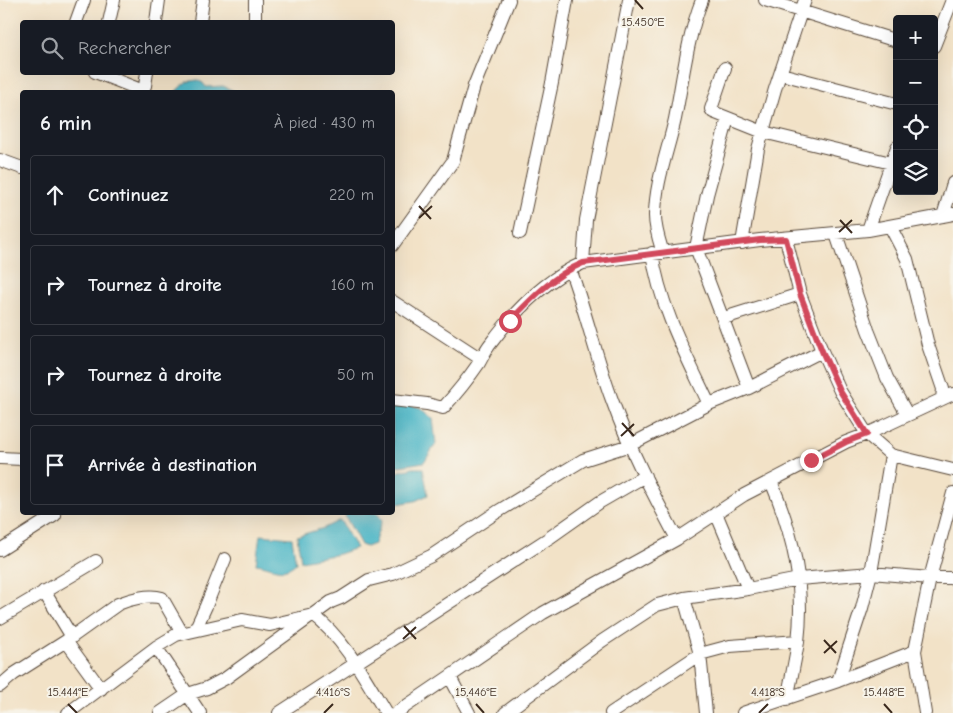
<!DOCTYPE html>
<html lang="fr">
<head>
<meta charset="utf-8">
<style>
	:root { --surface:#171b24; --page:#20242c; --text:#f1f3f6; --muted:#9ea1a6; --line:#363941 }
	body { margin:0; font-family:"Comic Neue",sans-serif; background:var(--page); color:var(--text) }
	.controls { position:absolute; right:15px; top:15px; display:grid; overflow:hidden; border-radius:5px; box-shadow:0 5px 20px #0002 }
	.controls button { width:45px; height:45px; display:grid; place-items:center; padding:0; border:0; border-bottom:1px solid var(--line); background:var(--surface); color:var(--text); font:25px sans-serif }
	.stop { position:absolute; width:15px; height:15px; margin:-11px; border:4px solid #d1495b; border-radius:50%; background:#fff }
	.stop.end { background:#d1495b; border-color:#fff; box-shadow:0 1px 5px #0008 }
	.list { margin:0; padding:0; list-style:none }
	h2 { display:flex; justify-content:space-between; align-items:center; height:65px; margin:0; padding:0 20px; font-size:21px }
	h2 small { font-size:16px; font-weight:400; color:var(--muted) }
	.list li { display:grid; grid-template-columns:32px 1fr auto; gap:15px; align-items:center; box-sizing:border-box; height:80px; margin:0 10px 10px; padding:0 10px; border:1px solid var(--line); border-radius:5px }
	.list b { display:block; font-size:19px; white-space:nowrap }
	.list em { font-size:16px; font-style:normal; color:var(--muted) }
	.icon { flex:none; width:28px; height:28px; fill:none; stroke:currentColor; stroke-width:2; stroke-linecap:round; stroke-linejoin:round }
	.map { position:relative; flex:none; width:953px; height:713px; overflow:hidden }
	.search { position:absolute; background:var(--surface); box-shadow:0 5px 20px #0002; left:20px; top:20px; width:375px; height:55px; display:flex; align-items:center; gap:12px; box-sizing:border-box; padding:0 18px; border-radius:5px; color:var(--muted); font-size:19px }
	.panel { position:absolute; background:var(--surface); box-shadow:0 5px 20px #0002; left:20px; top:90px; width:375px; height:425px; border-radius:5px }
	.map>svg:first-child { display:block }
</style>
</head>
<body>
<div class="map">
<svg width="953" height="713" viewBox="0 0 953 713">
	<rect width="100%" height="100%" fill="#f7f3e8"/>
	<filter id="ink" filterUnits="userSpaceOnUse"><feTurbulence type="fractalNoise" baseFrequency=".02" numOctaves="2"/><feDisplacementMap in="SourceGraphic" scale="10" xChannelSelector="R" yChannelSelector="G"/><feConvolveMatrix kernelMatrix="1 2 1 2 8 2 1 2 1" color-interpolation-filters="sRGB"/></filter>
	<filter id="wash" filterUnits="userSpaceOnUse"><feTurbulence type="fractalNoise" baseFrequency=".0096" numOctaves="4" result="noise"/><feDisplacementMap in="SourceGraphic" scale="20" xChannelSelector="R" yChannelSelector="G"/><feGaussianBlur stdDeviation="1.12" result="paint"/><feColorMatrix in="noise" values="0 0 0 0 0 0 0 0 0 0 0 0 0 0 0 0 0 1.4 0 .05"/><feComposite in="paint" operator="in"/></filter>
	<g filter="url(#wash)">
		<rect width="100%" height="100%" fill="#f2e2c7"/>
		<path fill="#4ab5c6" stroke="#427072" d="M197,80L203,83L206,87L223,86L236,92H175L186,82Z
			M392,400L421,408L433,418L436,444L424,462L393,467Z
			M413,468H423L428,495L415,501L397,504L394,501L393,473Z
			M348,513H377L382,520L374,544L366,547L361,545L345,516Z
			M340,520L356,548L339,554L301,561L297,536L324,528Z
			M260,535L292,538L296,563C282,576 273,566 256,564Z"/>
	</g>
	<g filter="url(#ink)">
		<g fill="none" stroke-linecap="round" stroke-linejoin="round">
			<defs>
				<path id="minor" d="M765,0L897,41
					M76,22L84,0
					M109,22L114,0
					M156,22L159,0
					M200,22L203,0
					M255,22V0
					M934,46L952,0
					M725,68L711,109L713,112L763,132L891,163
					M95,72L141,90L145,86L147,72
					M781,74L897,104
					M728,118L707,195L696,248L749,388
					M0,160L22,168
					M943,216L953,183
					M890,226L907,259L928,345L943,389L942,399
					M868,230L953,214
					M520,233L552,83L567,0
					M836,234L868,330L887,378L907,414
					M786,239L800,294L822,351L840,391L867,434L891,455L953,470
					M742,243L758,149L775,89L805,0
					M392,246L453,161L474,86L509,0
					M652,253C660,307 686,355 709,404
					M663,253C659,240 655,229 655,216C655,183 668,151 675,119C683,79 687,38 702,0
					M583,263L586,220L629,0
					M570,269C586,312 596,357 612,400C629,448 653,494 677,539
					M392,301L481,359
					M724,318L800,294
					M392,400L427,404L443,408C456,394 468,379 479,363C483,356 486,349 491,343C514,312 546,279 583,263L760,240L868,230L897,147
					M0,458L22,459
					M771,481C793,534 805,584 798,642C795,661 791,680 787,699
					M716,513L748,589
					M0,550L55,515
					M44,591L72,637
					M684,598L700,654L706,713
					M0,618L96,561
					M195,630L206,606L225,559
					M66,641L101,689
					M156,647L200,713
					M450,677L469,713
					M838,681L862,608L871,573L891,455
					M0,686L14,674L66,641L118,604C130,599 149,594 162,598L182,633
					M68,713L156,647L176,635L242,620L270,625L313,615L331,602L341,598L369,580L393,574L431,556L497,512L583,460L630,445L709,404L749,388L822,351
					M160,713L188,694L207,688L226,678L313,615C344,638 366,680 386,713
					M279,713L549,538L600,502L645,476
					M396,713L543,613L677,539L744,495L846,442L867,434L953,394
					M505,713L602,641L657,605L684,598L748,589L799,579L871,573L930,578H953
					M611,713L700,654L730,646L798,641
					M743,713L838,681L915,651
					M925,713L915,651L930,578L953,493"/>
			</defs>
			<use href="#minor" stroke="#564637" stroke-width="14"/>
			<use href="#minor" stroke="#fff" stroke-width="12"/>
		</g>
	</g>
	<g fill="none" stroke-linecap="round" stroke-linejoin="round" filter="url(#ink)">
		<path stroke="#d1495b" stroke-width="6" d="M510,321C531,299 554,275 583,263L760,240L786,239L800,294L822,351L840,391L867,434L846,442L811,460"/>
	</g>
	<path fill="none" stroke="#3b2a1e" stroke-width="2" d="M635,0L643,9M419,206L431,219M419,218L432,206M840,220L852,233M839,232L852,220M622,423L634,436M621,436L634,424M404,626L416,639M403,639L416,627M824,640L836,653M824,653L837,641M68,704L77,713M476,704L484,713M884,704L892,713M324,713L333,704M759,713L768,704"/>
	<g font-size="12" text-anchor="middle" fill="#3b2a1e" stroke="#f7f3e8" stroke-width="4" stroke-linejoin="round" paint-order="stroke">
		<text x="643" y="26">15.450°E</text>
		<text x="68" y="696">15.444°E</text>
		<text x="476" y="696">15.446°E</text>
		<text x="884" y="696">15.448°E</text>
		<text x="333" y="696">4.416°S</text>
		<text x="768" y="696">4.418°S</text>
	</g>
</svg>
<div class="controls">
<button>+</button>
<button>−</button>
<button><svg class="icon" aria-label="locate" viewBox="0 0 24 24"><circle cx="12" cy="12" r="6"/><path d="M12 2v4M12 18v4M2 12h4M18 12h4"/></svg></button>
<button><svg class="icon" aria-label="layers" viewBox="0 0 24 24"><path d="M12 4l9 5-9 5-9-5zM3 14l9 5 9-5"/></svg></button>
</div>
<div class="stop" style="left:510px;top:321px"></div>
<div class="stop end" style="left:811px;top:460px"></div>
<div class="search"><svg class="icon" aria-label="search" viewBox="0 0 24 24"><circle cx="10" cy="10" r="6"/><path d="M15 15l6 6"/></svg>Rechercher</div>
<section class="panel">
<h2>6 min<small>À pied · 430 m</small></h2>
<ul class="list">
<li><svg class="icon" aria-label="ahead" viewBox="0 0 24 24"><path d="M12 20V5M6 11l6-6 6 6"/></svg><div><b>Continuez</b></div><em>220 m</em></li>
<li><svg class="icon" aria-label="right" viewBox="0 0 24 24"><path d="M7 20v-9h11M14 6l5 5-5 5"/></svg><div><b>Tournez à droite</b></div><em>160 m</em></li>
<li><svg class="icon" aria-label="right" viewBox="0 0 24 24"><path d="M7 20v-9h11M14 6l5 5-5 5"/></svg><div><b>Tournez à droite</b></div><em>50 m</em></li>
<li><svg class="icon" aria-label="arrive" viewBox="0 0 24 24"><path d="M6 21V4h12l-3 4 3 4H6"/></svg><div><b>Arrivée à destination</b></div></li>
</ul>
</section>
</div>
</body>
</html>
